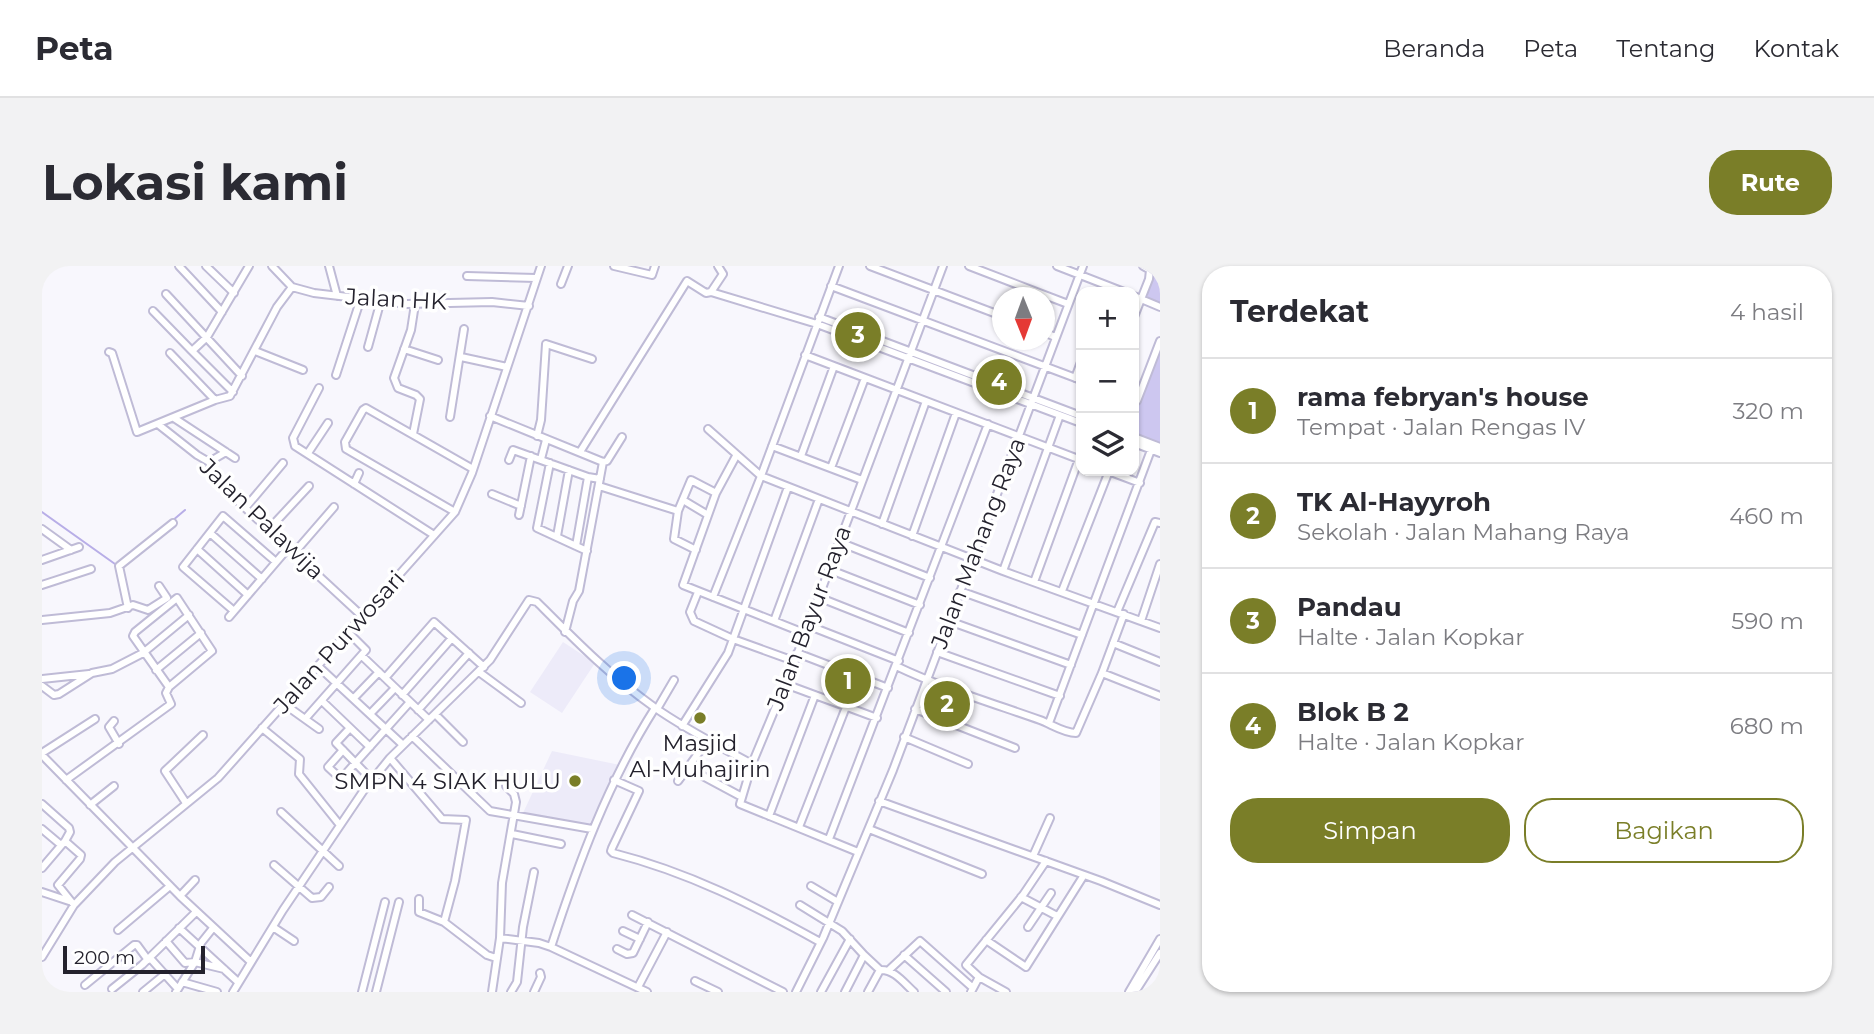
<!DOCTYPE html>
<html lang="id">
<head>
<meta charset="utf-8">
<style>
	:root { --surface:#fff; --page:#f2f2f3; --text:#2b2b33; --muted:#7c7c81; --line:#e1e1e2; --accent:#7a7e28 }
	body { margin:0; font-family:Montserrat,sans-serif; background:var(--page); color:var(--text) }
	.controls { position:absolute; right:21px; top:21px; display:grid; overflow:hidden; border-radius:14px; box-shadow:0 2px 5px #0004 }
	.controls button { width:63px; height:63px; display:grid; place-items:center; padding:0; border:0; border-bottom:2px solid var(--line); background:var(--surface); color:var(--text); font:35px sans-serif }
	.compass { position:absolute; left:950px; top:21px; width:63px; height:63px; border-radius:50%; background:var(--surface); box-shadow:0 2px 5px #0004; rotate:179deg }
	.scale { position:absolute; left:21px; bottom:18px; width:142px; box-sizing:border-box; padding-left:7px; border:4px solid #24222d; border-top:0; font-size:19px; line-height:24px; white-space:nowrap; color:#24222d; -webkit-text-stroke:5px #fff; paint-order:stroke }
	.you { position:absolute; left:583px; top:413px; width:24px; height:24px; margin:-18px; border:5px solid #fff; border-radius:50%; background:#1a73e8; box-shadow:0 0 0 10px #1a73e833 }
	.badge { display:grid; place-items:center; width:46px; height:46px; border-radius:50%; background:var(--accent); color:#fff; font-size:23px; font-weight:700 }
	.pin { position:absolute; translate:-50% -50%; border:4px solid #fff; box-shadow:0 2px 7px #0006 }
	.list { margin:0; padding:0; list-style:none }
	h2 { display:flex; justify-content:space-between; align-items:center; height:91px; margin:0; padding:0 28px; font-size:30px }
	h2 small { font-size:23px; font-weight:400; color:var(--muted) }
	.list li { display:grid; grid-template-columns:46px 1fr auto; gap:21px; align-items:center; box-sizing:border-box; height:105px; padding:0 28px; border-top:2px solid var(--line) }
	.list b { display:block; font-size:26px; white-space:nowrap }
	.list p { margin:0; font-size:23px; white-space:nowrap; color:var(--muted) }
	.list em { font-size:23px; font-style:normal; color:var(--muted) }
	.actions { display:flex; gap:14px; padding:21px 28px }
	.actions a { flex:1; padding:16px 0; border:2px solid var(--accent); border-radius:28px; text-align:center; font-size:24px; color:var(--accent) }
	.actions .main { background:var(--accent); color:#fff }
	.icon { flex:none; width:38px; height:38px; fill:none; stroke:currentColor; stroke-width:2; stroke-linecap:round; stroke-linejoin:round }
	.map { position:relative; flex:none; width:1118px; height:726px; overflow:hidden; border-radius:28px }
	header { display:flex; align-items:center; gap:42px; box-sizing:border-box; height:98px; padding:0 35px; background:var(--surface); border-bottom:2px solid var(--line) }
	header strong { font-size:33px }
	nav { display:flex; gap:38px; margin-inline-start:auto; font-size:24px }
	.intro { display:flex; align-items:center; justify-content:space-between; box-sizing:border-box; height:168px; padding:0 42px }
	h1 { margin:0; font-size:49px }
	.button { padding:18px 32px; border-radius:28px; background:var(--accent); color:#fff; font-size:24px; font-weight:700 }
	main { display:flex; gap:42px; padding:0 42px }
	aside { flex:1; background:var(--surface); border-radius:28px; box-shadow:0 2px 5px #0004 }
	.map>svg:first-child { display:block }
</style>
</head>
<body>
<header>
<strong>Peta</strong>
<nav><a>Beranda</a><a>Peta</a><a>Tentang</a><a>Kontak</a></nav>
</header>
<div class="intro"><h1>Lokasi kami</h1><a class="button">Rute</a></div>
<main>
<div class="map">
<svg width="1118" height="726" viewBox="0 0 1118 726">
	<rect width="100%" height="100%" fill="#f8f7fd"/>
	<path fill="#edebf9" d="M521,376L553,397L520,447L488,426Z
		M902,423L917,429L908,453L893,448Z
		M510,485L578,499L549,561L481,547Z"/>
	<path fill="#cdc7f0" d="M1107,0H1118V39L1105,32L1108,17Z
		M1118,79V178L1092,168V144Z"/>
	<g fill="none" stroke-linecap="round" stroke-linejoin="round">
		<path stroke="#b8aee7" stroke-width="2" d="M0,246L73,298
			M130,255L143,244"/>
		<defs>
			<path id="minor" d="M137,0L180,46
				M164,0L192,27
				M230,0L250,21L272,27L365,38L450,36L487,40
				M287,0L295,30
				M572,0L610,9L613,0
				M828,0L960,50
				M927,0L1026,38
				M1015,0L1082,26
				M425,10L494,12
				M519,18L526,0
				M789,20L1039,114
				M669,26L681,8L676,0
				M124,28L200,110
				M1092,30L1118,41
				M111,45L150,85L165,71L207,0
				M777,51L1039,150
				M1092,51L1107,13L1108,4L1101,0
				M1002,66L1013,71
				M326,81L339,34
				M362,83L396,94
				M150,85L191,126
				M213,85L261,104
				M67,86L70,87L95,166L173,134
				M128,87L173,134L188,130L235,41L250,21
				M763,89L1039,194
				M419,91L465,101
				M294,109L319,32
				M1033,112L1039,96
				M277,122L251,172L253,180L392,269
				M1092,134L1095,135L1118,75
				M448,150L561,196L537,325L531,335L523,366
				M408,151L422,63
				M132,152L193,192
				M117,159L155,189L167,196L172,208L186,226L320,350
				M666,163L719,210L961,305L1118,362
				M371,168L378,133L374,129L356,122L352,112L369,64L373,38
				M495,170L499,154L504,78L550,93
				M1092,171L1118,181
				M1092,177L1118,187
				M730,180L820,214
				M538,186L645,15L664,27L669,26L775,58L1039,157
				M266,187L286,157
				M694,190L674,227L641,319L762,367
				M759,190L792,100
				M499,193L504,174
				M467,194L471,184L546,211L558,213
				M167,196L184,186
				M561,196L565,195L580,171
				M508,197L495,262L534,280
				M789,202L823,112
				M1066,205L1098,217
				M312,218L317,207
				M557,220L636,245L632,273L654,284
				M450,228L479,240
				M641,234L666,249
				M204,241L241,197
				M636,245L649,214L674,227
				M413,246L304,183L303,176L321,144L324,142L431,203
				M477,249L489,190
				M840,258L884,135
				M228,262L267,220
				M0,263L29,284
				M168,267L220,313
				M515,270L527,204
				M870,270L914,147
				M797,276L888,312
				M155,283L206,329
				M545,285L534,280L546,211
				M253,286L292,241
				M0,294L37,281
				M786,303L878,339
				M961,305L1018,149
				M992,316L1037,193
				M0,319L49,303
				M918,325L1040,369
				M1020,325L1067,205
				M656,326L648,346L652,355L691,373L752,395
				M671,331L719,210L797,0
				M776,331L867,367
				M135,332L170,385L127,421L91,370L93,366Z
				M86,342L77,300L131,257
				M192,345L141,301L181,250L234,296
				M1075,346L1113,256L1118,257
				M187,351L247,281
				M0,354L68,347L91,339L106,344L125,332L117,320
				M732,355L777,233
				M907,355L1029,399
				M1099,355L1118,298
				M765,359L857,395
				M1071,377L1118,396
				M895,386L1018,430
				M755,387L846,422
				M320,390L387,454
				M276,400L361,479
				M854,400C900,422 950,437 998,454C1009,458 1022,467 1034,467L1060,407L1082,348
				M114,404L159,367
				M437,406L479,437
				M1060,407L1118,430
				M343,412L392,356L442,401
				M0,413L47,408
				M743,418L835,452
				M0,420L12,429L17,428L50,407L70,403L101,387L147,349
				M360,429L410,372
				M312,432L337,406
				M280,435L328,481
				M242,438L277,463
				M615,443L632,414
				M873,443L973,482
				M376,444L427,387
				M328,448L353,422
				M393,448L421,476
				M263,453L324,384L306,366
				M72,455L67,461L77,478
				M1007,457L1109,184
				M640,460L686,387L746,221
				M220,462L258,493L257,508L297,558
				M308,462L294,477L330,514
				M370,470L448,545L550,563
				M862,471L926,498
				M301,484L286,501L299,513L368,436
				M0,487L53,453
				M0,489L138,630L209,696
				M348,492L400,553L424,554L413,615L402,656L445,689L454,692
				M646,502L700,531
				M24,514L129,438L124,427L127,421
				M572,514L597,525L570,582L569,585L571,587C646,606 711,639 778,676
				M636,515L666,474
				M837,535L1059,615L1118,639
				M144,537L123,505L161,469
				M0,538L27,562L28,566L23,575
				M48,539L72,520
				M239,546L297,600
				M727,550L773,429
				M757,561L804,441
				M0,563L19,579
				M827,563L940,608
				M470,568L519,578
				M787,573L946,158
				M816,586L698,538L710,498L752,397L901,0
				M991,590L1008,552
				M232,599L270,632L279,631L287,621
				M0,602L23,575L39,589L38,593L16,619L32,639
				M769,620L796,636
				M0,626L27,635
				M138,630L153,614
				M979,631L1015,650
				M377,633V646L402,656
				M758,639L800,665L822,689L803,726
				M590,649L741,726
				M231,661L252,675
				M986,661L1009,627
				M137,662L196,716
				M76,664L128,620
				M581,665L598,673
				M458,672L460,617L474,536L472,528L464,520
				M944,674L984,701L1042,609
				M124,675L143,697L153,696L182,703
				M509,681C536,598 566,516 613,442
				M575,683L585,688L591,687L606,656
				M822,689L838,704
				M862,689L904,726
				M0,691L32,639L73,596L176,512L413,246L430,207L499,0
				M108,692L136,723
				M847,704L878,675L931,722
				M937,711L964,726
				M653,715L676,726
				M140,716L175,726
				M43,719L92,679H95L106,694
				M596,721L625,666
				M70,723L100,699L154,646
				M101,726L123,708
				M134,726L153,696L159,677L171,662
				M191,726L241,644L322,524L348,492L448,394L487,334L495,336C532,373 568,410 612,441C643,463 677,480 710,498
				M320,726L343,636
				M334,726L357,636
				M450,726L458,672L497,677L509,681L605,726
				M469,726L475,716L481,661L492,606
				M492,726L499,711L498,707
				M754,726L781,672L851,504L1041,0
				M779,726L808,673
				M826,726L838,704C852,703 862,717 872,726
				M929,726L937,711L924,699L981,629L1004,595
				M1087,726L1118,673
				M1093,726L1118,687"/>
		</defs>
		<use href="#minor" stroke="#bfbbd6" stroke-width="10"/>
		<use href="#minor" stroke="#fff" stroke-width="6"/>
	</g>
	<g fill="#7a7e28" stroke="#fff" stroke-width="2.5">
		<circle cx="658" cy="452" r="7"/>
		<circle cx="533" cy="515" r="7"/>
	</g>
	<g text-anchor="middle" stroke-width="7" stroke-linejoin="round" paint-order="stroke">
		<g font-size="23" fill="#24222d" stroke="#fff">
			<text transform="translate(354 33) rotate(3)" y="8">Jalan HK</text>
			<text transform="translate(220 253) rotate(44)" y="8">Jalan Palawija</text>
			<text transform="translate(936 277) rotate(-69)" y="8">Jalan Mahang Raya</text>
			<text transform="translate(767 352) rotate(-69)" y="8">Jalan Bayur Raya</text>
			<text transform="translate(297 376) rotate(-48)" y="8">Jalan Purwosari</text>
		</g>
		<g font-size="23" fill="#24222d" stroke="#fff">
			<text x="658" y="485">Masjid<tspan x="658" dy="26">Al-Muhajirin</tspan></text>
			<text x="519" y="523" text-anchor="end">SMPN 4 SIAK HULU</text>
		</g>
	</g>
</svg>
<div class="controls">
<button>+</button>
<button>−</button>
<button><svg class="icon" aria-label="layers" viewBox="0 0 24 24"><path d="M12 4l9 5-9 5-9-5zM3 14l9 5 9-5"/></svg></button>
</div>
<svg class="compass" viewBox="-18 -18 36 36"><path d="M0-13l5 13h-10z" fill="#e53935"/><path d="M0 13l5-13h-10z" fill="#7c7c81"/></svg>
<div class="scale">200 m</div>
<div class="you"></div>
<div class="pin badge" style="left:806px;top:415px">1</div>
<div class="pin badge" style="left:905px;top:438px">2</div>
<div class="pin badge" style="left:816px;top:69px">3</div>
<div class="pin badge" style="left:957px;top:116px">4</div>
</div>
<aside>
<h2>Terdekat<small>4 hasil</small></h2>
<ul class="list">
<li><span class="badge">1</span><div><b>rama febryan's house</b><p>Tempat · Jalan Rengas IV</p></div><em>320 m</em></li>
<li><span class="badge">2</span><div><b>TK Al-Hayyroh</b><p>Sekolah · Jalan Mahang Raya</p></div><em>460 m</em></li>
<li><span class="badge">3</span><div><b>Pandau</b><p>Halte · Jalan Kopkar</p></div><em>590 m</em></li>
<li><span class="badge">4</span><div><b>Blok B 2</b><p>Halte · Jalan Kopkar</p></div><em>680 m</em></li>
</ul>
<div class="actions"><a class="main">Simpan</a><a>Bagikan</a></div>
</aside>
</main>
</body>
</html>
